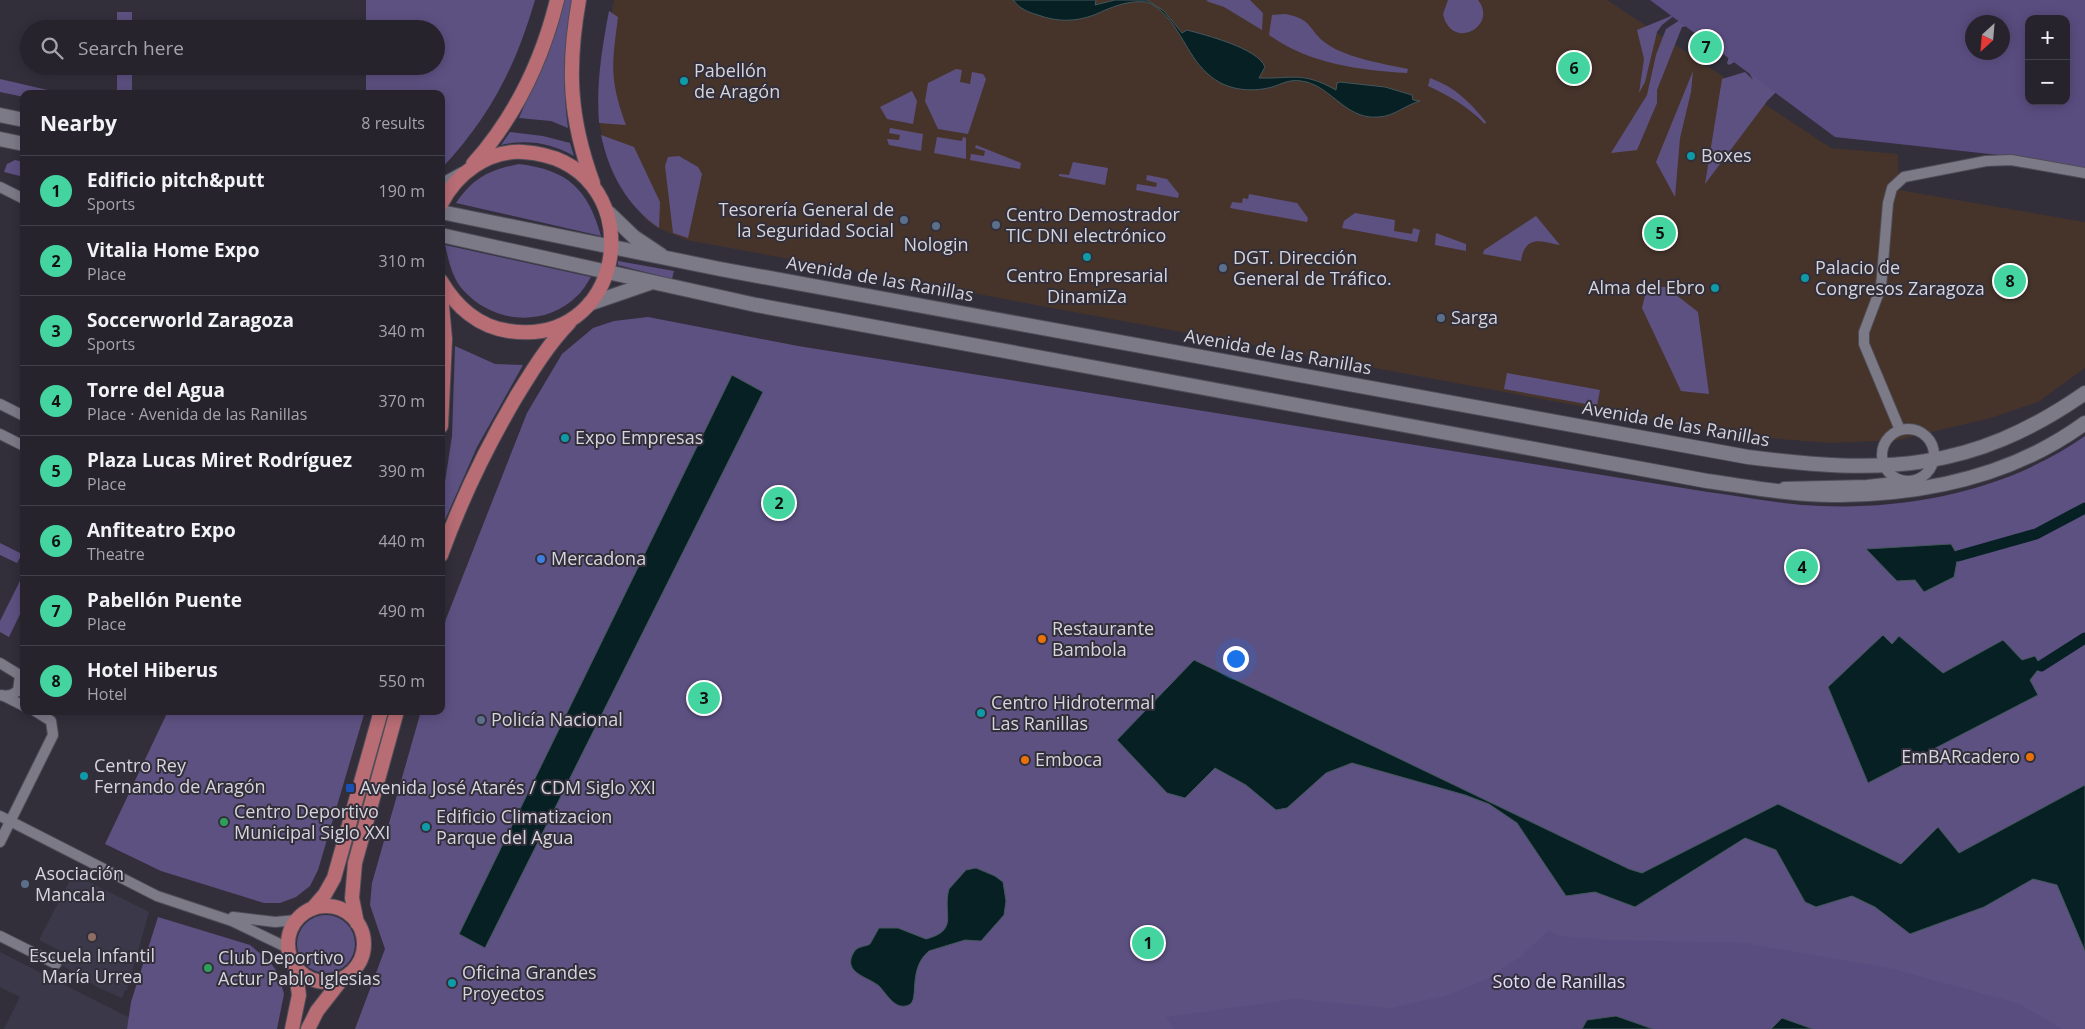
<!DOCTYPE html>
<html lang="en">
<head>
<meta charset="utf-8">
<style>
	:root { --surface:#26232c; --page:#322f38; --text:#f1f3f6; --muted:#a4a4a9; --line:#424048; --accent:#43d4a0 }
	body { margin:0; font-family:"Open Sans",sans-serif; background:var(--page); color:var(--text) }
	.controls { position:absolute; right:15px; top:15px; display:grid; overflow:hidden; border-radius:10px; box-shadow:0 2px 12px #0003 }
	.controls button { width:45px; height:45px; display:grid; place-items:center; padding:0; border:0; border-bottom:1px solid var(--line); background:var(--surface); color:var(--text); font:25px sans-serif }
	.compass { position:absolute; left:1965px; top:15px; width:45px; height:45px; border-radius:50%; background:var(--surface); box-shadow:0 2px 12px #0003; rotate:206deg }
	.you { position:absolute; left:1235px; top:658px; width:18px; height:18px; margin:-12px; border:4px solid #fff; border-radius:50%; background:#1a73e8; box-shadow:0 0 0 8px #1a73e833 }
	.badge { display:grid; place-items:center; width:32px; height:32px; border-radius:50%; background:var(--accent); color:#111; font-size:16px; font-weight:700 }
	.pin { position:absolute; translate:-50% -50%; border:2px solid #fff; box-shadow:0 1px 5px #0006 }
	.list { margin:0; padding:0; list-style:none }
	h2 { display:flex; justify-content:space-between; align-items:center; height:65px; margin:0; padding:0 20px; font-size:21px }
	h2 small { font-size:16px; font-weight:400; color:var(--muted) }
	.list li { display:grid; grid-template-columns:32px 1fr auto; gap:15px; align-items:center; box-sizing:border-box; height:70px; padding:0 20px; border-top:1px solid var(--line) }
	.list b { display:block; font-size:19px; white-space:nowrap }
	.list p { margin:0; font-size:16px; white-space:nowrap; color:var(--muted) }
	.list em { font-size:16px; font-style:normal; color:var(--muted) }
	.icon { flex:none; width:28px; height:28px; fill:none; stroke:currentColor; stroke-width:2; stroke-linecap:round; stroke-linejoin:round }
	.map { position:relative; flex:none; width:2085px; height:1029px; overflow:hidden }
	.search { position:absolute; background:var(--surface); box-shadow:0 2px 12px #0003; left:20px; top:20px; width:425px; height:55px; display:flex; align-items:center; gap:12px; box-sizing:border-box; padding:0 18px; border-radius:28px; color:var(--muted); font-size:19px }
	.panel { position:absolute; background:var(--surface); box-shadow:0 2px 12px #0003; left:20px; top:90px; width:425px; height:625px; border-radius:10px }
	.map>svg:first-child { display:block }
</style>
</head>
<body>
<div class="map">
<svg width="2085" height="1029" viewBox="0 0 2085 1029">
	<rect width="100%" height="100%" fill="#322f3b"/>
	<path fill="#46342b" d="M614,0H1607L1831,148L1898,154L1899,190L2085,222V368L2038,402L1991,418L1898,440L1831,443L1741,436L687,240L660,229L646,220L611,165L600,127L603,58Z"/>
	<path fill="#3b384a" d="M73,874L149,912L127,990H125L122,998L99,988L60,964L65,953L39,940Z
		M0,952L130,1018L127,1029H4L20,997L0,987Z"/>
	<path fill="#5d5182" d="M366,0H535C515,68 490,117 441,169V94H366V66H436V29H366Z
		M564,0H572C564,43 562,84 568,128L551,121L519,118L556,32Z
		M1208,0H1250L1263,13L1262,30L1224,7L1206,1Z
		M1448,0H1478C1499,26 1451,52 1443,14Z
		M609,11L618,17C612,65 609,78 626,125L599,123C596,84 602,48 609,11Z
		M117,12H132V29H117Z
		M1285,14C1314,19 1308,31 1327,44C1347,58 1384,64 1408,69L1407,73C1359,70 1310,64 1269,35L1272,15Z
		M1676,14L1662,25L1657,32L1645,82L1639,93L1644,59L1637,30Z
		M1698,16C1741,22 1779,41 1818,59L1816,60C1786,47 1758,48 1729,65L1727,63L1734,42C1717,32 1702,22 1682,27L1657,90V103L1637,150L1611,153L1647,95L1656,55L1666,29L1680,20Z
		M117,66H132V94H117Z
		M1746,67L1795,74L1768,100L1705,184L1722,79L1745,72L1753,80Z
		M956,69L962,70L960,82L970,84L972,72L983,74L986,79L968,134L938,129L925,101L928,83Z
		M1693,71L1691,92L1680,138L1675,197L1656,162Z
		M1430,78C1455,87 1470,102 1486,122L1485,124C1467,106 1450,96 1428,86Z
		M0,79L65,94H24V97L0,92Z
		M912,91L917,101L913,124L887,119L880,107Z
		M890,128L923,134L921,151L889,145L887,139L899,140L900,135L889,133Z
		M510,132L543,136L570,143L574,156C551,143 527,139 501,145Z
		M601,135L634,147L660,202L659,228C627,206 609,173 601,135Z
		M937,137L962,141L963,137L966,138V159L934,153Z
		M976,145L1021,163L1020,169L970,160L971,154L984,156L985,151L975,148Z
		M679,156L698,167L702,174L688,238L673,233L665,166L668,157Z
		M15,160L24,162V177L4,172L7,164Z
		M1073,162L1108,168L1105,185L1059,176V174L1069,175Z
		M519,164C568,170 588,189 601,236L456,203C474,177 489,170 519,164Z
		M1147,175L1167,179L1179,194L1178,198L1136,190L1137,184L1156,187L1157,183L1146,180Z
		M1249,194L1297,203L1308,218L1307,222L1230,208L1232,202L1242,203L1243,198L1248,199Z
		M1355,213L1395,220L1394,231L1412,234L1413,228L1420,230L1417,242L1342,228L1344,221Z
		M1536,216L1560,245C1544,242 1525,233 1521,261L1483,254L1484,250Z
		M1436,233L1466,244V251L1435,245Z
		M445,245L591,277C587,283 583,291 577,296C545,328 493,323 464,291C452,278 449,262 445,245Z
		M618,261L674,271L672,279L618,265Z
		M1647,287H1666L1698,312L1709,394L1681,391L1642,308Z
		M648,317L798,346L1708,492C1739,496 1771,502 1802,505C1900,512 2004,493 2085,436V1029H1813L1782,1018L1771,1029H1654L1616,1016L1587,1020L1582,1029H355L385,949L370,905L372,883L421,711H441V637L446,619L527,413L562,354L593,328L614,321Z
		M455,346L495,364L523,365L477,447L441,529V508L452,436Z
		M1507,373L1600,390L1597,406L1504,389Z
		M0,543L22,554L17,563L0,555Z
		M22,577L24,606L9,637L0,632V621Z
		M168,711H365L318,870L310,886L296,897L280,903H264L161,871L105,844Z
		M297 944a29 29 0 1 1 58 0a29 29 0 1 1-58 0Z
		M158,917L250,945L270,962L278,973L284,994L277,1029H127L131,1002Z"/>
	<path fill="#594d7f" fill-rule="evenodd" d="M1650,0H2085V168L2026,158L1835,137ZM2029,19H2066V101H2029ZM1972,22H2002V52H1972Z
		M1549,930L1559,936L1611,940L1745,943L1893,969L2020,1004L2062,1029H1813L1782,1018L1771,1029H1654L1616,1016L1587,1020L1582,1029H1174L1166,1017L1295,999L1391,1008L1448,995L1485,980L1520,957Z"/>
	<path fill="#062024" stroke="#44565b" d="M1013,0H1096L1095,5L1115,0H1147L1164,11L1182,33L1187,30C1205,35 1258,48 1265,67L1259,78C1293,79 1302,71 1336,90L1337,83L1340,82L1385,87L1412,95L1413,100L1420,101C1400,107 1393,119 1370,117C1342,114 1328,84 1301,81C1289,79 1282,84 1272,87C1250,93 1225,90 1208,74C1185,55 1177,14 1147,2C1127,0 1112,7 1094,15C1075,22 1057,22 1038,15C1028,12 1020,9 1013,0Z
		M732,375L763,392L485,948L459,934Z
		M1951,544L1958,556L1954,577L1924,592L1915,580L1897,581L1866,549Z
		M1883,635L1892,644L1899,636L1943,673L2003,640L2022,660L2035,656L2041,666L2030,680L2038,695L1868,783L1828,687Z
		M1194,660L1629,869L1642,873L1778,804L1901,864L1938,827L1959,853L2085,785V951L2057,885L2033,879L1984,907L1910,934L1875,907L1852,896L1816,907L1805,902L1776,850L1745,838L1635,907L1595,892L1566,896L1517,823L1489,804L1465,795L1352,763L1326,773L1287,808L1276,810L1246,785L1215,768L1185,798L1167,793L1117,740Z
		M976,868L995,876L1003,882L1006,901L1004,915L981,941L965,940L929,951C907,969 920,1000 909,1005C895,1011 887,994 879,986C869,977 841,973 854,952C857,946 865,947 870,944L879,928H898L926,939C960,930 942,914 949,889L966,870Z
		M1616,1016L1653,1029H1582L1587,1020Z
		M1782,1018L1813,1029H1771Z"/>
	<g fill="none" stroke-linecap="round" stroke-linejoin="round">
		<path stroke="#062024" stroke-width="11" d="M1958,556L2036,534L2085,508
			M2041,666L2085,638"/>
		<defs>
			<path id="minor" d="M0,187L24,199
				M0,404L24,416
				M1882 455a26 26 0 1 1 52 0a26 26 0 1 1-52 0Z
				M1900,430L1864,344V332L1881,287L1888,203L1892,188L1904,177L1986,161L2011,160L2085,173
				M0,434L24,446
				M1784,487L1867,485L1904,481
				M0,663L18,674L24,684
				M2,695L24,706
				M3,696L11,695L18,691L20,676
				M0,816L157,896L232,921L288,948
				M0,842L53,735L51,721L35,711
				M233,917L275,922L297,920
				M0,936L56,964"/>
			<path id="secondary" d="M0,115L24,120
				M0,139L24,144
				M441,186L463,174
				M441,212L720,269L1748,457C1882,474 1970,473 2085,393
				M609,213L634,237L661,255
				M441,235L756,305L1707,481C1751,487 1796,496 1840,495C1928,494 2014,475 2085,423
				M589,304L650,283"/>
			<path id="primary" d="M579,0C567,67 569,118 593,183
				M473,164C515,117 542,61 557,0
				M441,204C457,173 488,150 523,152C652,160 633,349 509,331C479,327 456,307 441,281
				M441,295L445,339L441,426
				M441,555C461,500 486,448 516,397C532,371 547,346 569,323
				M288 944a38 38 0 1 1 76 0a38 38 0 1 1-76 0Z
				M312,909L325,894L334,878L381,711
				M357,923L352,898L355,863L397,711
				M292,1029L299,995L295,967
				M308,1029L317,1011L342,979"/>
		</defs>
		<use href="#minor" stroke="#4e4c56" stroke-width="12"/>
		<use href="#secondary" stroke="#4e4c56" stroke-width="16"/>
		<use href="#primary" stroke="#4e4c56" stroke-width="16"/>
		<use href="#minor" stroke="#7d7a88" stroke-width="10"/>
		<use href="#secondary" stroke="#7d7a88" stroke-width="14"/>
		<use href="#primary" stroke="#b86c74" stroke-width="14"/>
	</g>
	<g fill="#0f9aa8" stroke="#322f3b" stroke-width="2">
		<circle cx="684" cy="81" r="5"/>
		<circle cx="1691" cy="156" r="5"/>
		<circle cx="1087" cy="257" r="5"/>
		<circle cx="1805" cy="278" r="5"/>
		<circle cx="1715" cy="288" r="5"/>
		<circle cx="565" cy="438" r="5"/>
		<circle cx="981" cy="713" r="5"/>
		<circle cx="84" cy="776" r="5"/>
		<circle cx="426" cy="827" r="5"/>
		<circle cx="452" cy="983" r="5"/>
	</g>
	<g fill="#5c6f8a" stroke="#322f3b" stroke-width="2">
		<circle cx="904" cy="220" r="5"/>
		<circle cx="996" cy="225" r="5"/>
		<circle cx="936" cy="226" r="5"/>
		<circle cx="1223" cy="268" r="5"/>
		<circle cx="1441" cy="318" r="5"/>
		<circle cx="481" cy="720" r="5"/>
		<circle cx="25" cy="884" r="5"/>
	</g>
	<circle fill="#3f7fe0" stroke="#322f3b" stroke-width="2" cx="541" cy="559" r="5"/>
	<g fill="#e8710a" stroke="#322f3b" stroke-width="2">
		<circle cx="1042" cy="639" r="5"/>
		<circle cx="2030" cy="757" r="5"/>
		<circle cx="1025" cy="760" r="5"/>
	</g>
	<rect fill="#1a4fb4" stroke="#322f3b" stroke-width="2" x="345" y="783" width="10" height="10" rx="2.5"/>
	<g fill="#2e9e5b" stroke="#322f3b" stroke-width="2">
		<circle cx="224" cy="822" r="5"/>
		<circle cx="208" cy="968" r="5"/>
	</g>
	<circle fill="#8d6e63" stroke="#322f3b" stroke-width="2" cx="92" cy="937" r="5"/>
	<g text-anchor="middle" stroke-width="4" stroke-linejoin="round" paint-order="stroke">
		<g font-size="18" fill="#d6d5dc" stroke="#322f3b" text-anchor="start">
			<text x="694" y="77">Pabellón<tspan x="694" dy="21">de Aragón</tspan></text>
			<text x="1701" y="162">Boxes</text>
			<text x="894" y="216" text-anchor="end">Tesorería General de<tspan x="894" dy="21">la Seguridad Social</tspan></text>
			<text x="1006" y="221">Centro Demostrador<tspan x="1006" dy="21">TIC DNI electrónico</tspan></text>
			<text x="936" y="251" text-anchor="middle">Nologin</text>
			<text x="1233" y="264">DGT. Dirección<tspan x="1233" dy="21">General de Tráfico.</tspan></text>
			<text x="1815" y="274">Palacio de<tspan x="1815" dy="21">Congresos Zaragoza</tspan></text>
			<text x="1087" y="282" text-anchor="middle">Centro Empresarial<tspan x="1087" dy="21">DinamiZa</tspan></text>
			<text x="1705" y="294" text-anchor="end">Alma del Ebro</text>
			<text x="1451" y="324">Sarga</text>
			<text x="575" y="444">Expo Empresas</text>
			<text x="551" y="565">Mercadona</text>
			<text x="1052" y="635">Restaurante<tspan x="1052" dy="21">Bambola</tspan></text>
			<text x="991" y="709">Centro Hidrotermal<tspan x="991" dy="21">Las Ranillas</tspan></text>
			<text x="491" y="726">Policía Nacional</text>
			<text x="2020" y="763" text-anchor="end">EmBARcadero</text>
			<text x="1035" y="766">Emboca</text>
			<text x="94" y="772">Centro Rey<tspan x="94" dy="21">Fernando de Aragón</tspan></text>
			<text x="360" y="794">Avenida José Atarés / CDM Siglo XXI</text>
			<text x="234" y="818">Centro Deportivo<tspan x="234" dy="21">Municipal Siglo XXI</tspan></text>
			<text x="436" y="823">Edificio Climatizacion<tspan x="436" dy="21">Parque del Agua</tspan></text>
			<text x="35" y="880">Asociación<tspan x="35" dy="21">Mancala</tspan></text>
			<text x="92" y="962" text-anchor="middle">Escuela Infantil<tspan x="92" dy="21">María Urrea</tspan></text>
			<text x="218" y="964">Club Deportivo<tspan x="218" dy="21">Actur Pablo Iglesias</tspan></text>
			<text x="462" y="979">Oficina Grandes<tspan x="462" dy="21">Proyectos</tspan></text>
		</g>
		<g font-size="18" fill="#d6d5dc" stroke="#322f3b">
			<text transform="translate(880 279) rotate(10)" y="6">Avenida de las Ranillas</text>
			<text transform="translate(1278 352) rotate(10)" y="6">Avenida de las Ranillas</text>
			<text transform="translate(1676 424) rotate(10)" y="6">Avenida de las Ranillas</text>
		</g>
		<g font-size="18" fill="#e2dcfd" stroke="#322f3b">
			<text x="1559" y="988">Soto de Ranillas</text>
		</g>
	</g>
</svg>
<div class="controls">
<button>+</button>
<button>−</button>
</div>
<svg class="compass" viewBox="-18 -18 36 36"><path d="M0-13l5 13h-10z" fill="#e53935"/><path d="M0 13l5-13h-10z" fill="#a4a4a9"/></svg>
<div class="you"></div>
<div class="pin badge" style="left:1148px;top:943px">1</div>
<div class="pin badge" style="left:779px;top:503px">2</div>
<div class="pin badge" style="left:704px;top:698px">3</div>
<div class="pin badge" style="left:1802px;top:567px">4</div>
<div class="pin badge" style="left:1660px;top:233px">5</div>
<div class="pin badge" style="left:1574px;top:68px">6</div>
<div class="pin badge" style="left:1706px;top:47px">7</div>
<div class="pin badge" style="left:2010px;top:281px">8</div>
<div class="search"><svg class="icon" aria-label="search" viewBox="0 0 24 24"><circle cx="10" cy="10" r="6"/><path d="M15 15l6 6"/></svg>Search here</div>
<section class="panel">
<h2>Nearby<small>8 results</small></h2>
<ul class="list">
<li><span class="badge">1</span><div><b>Edificio pitch&amp;putt</b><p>Sports</p></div><em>190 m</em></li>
<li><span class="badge">2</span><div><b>Vitalia Home Expo</b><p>Place</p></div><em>310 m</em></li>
<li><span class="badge">3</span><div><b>Soccerworld Zaragoza</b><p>Sports</p></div><em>340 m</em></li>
<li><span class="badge">4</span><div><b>Torre del Agua</b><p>Place · Avenida de las Ranillas</p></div><em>370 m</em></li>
<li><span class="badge">5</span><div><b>Plaza Lucas Miret Rodríguez</b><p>Place</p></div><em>390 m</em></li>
<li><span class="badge">6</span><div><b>Anfiteatro Expo</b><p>Theatre</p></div><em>440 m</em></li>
<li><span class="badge">7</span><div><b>Pabellón Puente</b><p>Place</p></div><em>490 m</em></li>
<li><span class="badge">8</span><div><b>Hotel Hiberus</b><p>Hotel</p></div><em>550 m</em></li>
</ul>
</section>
</div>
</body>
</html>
